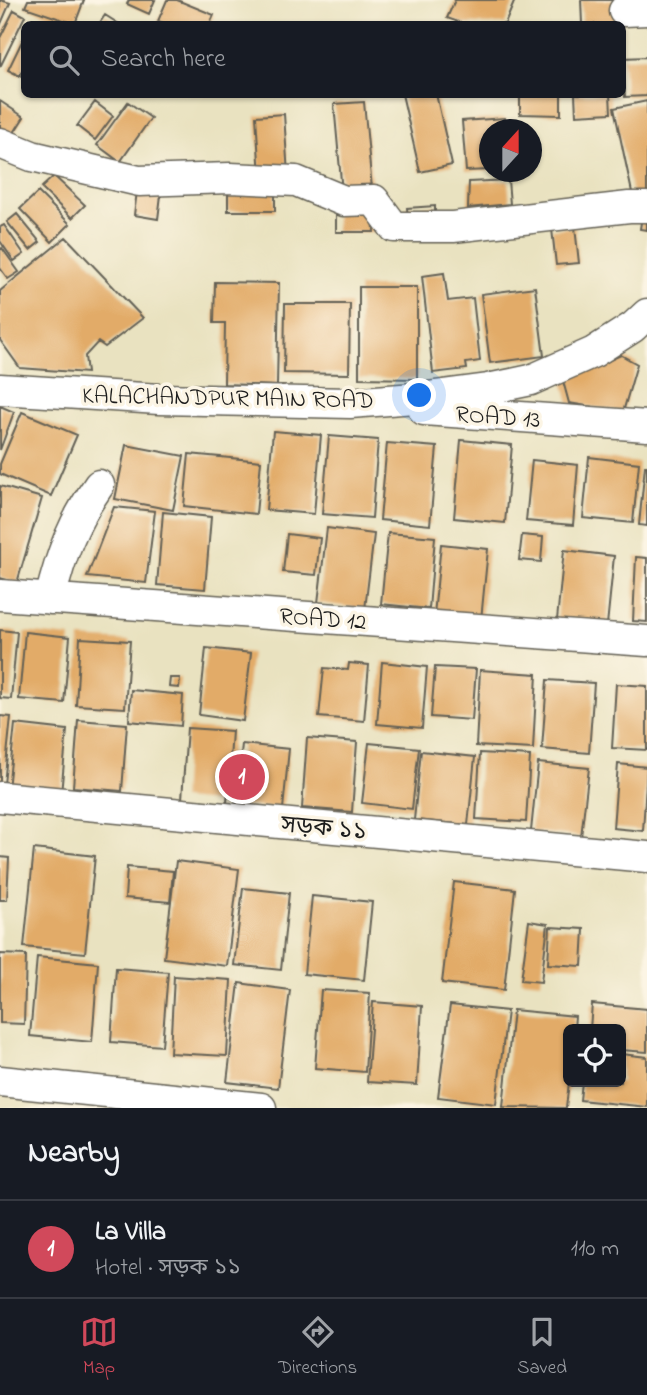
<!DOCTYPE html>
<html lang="en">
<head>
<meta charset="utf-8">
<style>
	:root { --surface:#171b24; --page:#20242c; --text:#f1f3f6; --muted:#9ea1a6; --line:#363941; --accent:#d1495b }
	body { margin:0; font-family:"Indie Flower","Noto Sans Bengali",sans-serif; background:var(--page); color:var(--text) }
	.controls { position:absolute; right:21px; bottom:21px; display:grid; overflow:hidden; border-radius:10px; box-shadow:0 2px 5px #0004 }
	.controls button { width:63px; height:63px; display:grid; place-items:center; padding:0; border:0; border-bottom:2px solid var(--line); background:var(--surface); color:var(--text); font:35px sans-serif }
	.compass { position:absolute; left:479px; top:119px; width:63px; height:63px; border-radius:50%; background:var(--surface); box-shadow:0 2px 5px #0004; rotate:21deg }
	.you { position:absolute; left:420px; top:396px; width:24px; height:24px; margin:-18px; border:5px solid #fff; border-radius:50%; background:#1a73e8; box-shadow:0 0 0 10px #1a73e833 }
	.badge { display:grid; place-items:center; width:46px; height:46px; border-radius:50%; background:var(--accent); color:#fff; font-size:23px; font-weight:700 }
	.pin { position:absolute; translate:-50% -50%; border:4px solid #fff; box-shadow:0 2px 7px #0006 }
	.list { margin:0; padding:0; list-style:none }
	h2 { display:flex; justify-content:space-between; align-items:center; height:91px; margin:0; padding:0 28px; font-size:30px }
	h2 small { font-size:23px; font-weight:400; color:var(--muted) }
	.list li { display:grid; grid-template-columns:46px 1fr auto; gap:21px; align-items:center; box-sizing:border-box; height:98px; padding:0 28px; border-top:2px solid var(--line) }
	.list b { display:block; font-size:26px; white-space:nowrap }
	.list p { margin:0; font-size:23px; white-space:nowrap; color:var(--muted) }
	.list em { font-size:23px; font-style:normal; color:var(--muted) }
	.icon { flex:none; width:38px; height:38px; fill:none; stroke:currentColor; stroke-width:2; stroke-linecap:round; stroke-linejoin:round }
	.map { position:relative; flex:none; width:647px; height:1108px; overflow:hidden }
	.search { position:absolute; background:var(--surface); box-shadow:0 2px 5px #0004; left:21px; right:21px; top:21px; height:77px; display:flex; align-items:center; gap:18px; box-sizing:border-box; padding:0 24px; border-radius:10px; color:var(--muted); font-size:26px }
	.sheet { height:189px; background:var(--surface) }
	nav { display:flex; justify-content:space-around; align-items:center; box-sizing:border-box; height:98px; border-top:2px solid var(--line); background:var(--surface); font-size:19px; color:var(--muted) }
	nav a { display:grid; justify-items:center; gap:4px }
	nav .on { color:var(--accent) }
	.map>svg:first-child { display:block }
</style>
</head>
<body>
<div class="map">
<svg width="647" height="1108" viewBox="0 0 647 1108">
	<rect width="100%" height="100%" fill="#fcf5e5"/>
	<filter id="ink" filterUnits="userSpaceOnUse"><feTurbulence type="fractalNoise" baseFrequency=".0143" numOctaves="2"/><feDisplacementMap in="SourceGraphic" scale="14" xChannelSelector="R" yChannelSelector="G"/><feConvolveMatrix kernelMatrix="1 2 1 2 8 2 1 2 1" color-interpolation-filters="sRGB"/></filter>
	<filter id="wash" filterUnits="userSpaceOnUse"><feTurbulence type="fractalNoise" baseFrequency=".00686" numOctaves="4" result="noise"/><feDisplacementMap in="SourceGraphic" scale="28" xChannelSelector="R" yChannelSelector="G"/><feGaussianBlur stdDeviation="1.57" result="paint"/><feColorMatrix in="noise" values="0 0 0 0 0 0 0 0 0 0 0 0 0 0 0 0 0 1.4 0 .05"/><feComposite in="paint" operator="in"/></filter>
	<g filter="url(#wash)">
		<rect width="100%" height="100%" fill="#e9e2c0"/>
		<g id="blocks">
			<path fill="#e2ab68" d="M0,0L10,3L0,26Z
				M28,0H84L75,24L25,7Z
				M129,0H155L149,14L127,4Z
				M167,0H177L214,15L210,24H166L158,21Z
				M455,0H515L505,24H464L447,18Z
				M581,0H616L617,24H582Z
				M14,10L25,16L0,67V38Z
				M105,15L119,24H99Z
				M24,37V66L20,76L8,70Z
				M647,57V96L625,97L623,58Z
				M402,94H436L452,165L420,172Z
				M520,94H561V115L520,114Z
				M575,94H610L611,113L576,115Z
				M0,101L24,117L10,139L0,133Z
				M647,101V194L633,197L614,108Z
				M95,102L113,116L95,140L77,126Z
				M128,102L151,118L120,162L97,145Z
				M364,102L372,189L342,192L334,104Z
				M284,114L288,175L260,176L256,116Z
				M505,118L506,130H490V170L466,171L462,121Z
				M54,176L85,205L72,218L41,188Z
				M508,180L510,204L468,208L469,182Z
				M275,182V211H228V183Z
				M137,191L161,195L158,219L134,215Z
				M38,192L70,224L52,242L20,209Z
				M336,206H373L374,232H336Z
				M435,206V218L408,219L407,208Z
				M643,209L647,210V230L640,229Z
				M17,214L40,242L30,250L7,222Z
				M4,225L24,254L14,261L0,241V227Z
				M575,227L579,263L556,265L552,229Z
				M66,237L143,318L105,347L98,342L85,356L87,373L20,368L0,340V291Z
				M2,248L19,272L8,279L0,268V250Z
				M444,273L448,301L473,298L480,361L466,363L467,369L433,373L422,276Z
				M215,282L279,283L277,386L224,384L225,323H214Z
				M359,287H417V379L359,378Z
				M535,287L544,356L490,363L481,294Z
				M285,304H350L349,374L284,373Z
				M621,355L637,364L623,412L569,403L563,381Z
				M0,406L14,412L0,450Z
				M22,412L77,435L51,496L0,474V464Z
				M273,431L321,435L314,514L266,510Z
				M329,436L378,440L372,518L322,514Z
				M461,440L512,445L505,523L454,518Z
				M387,443L437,447L430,525L380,520Z
				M126,445L184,456L173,510L115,499Z
				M189,454L261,461L256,514L184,506Z
				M589,457L639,463L633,523L583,518Z
				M532,460L578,465L573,525L526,521Z
				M645,466H647V526L639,525Z
				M0,486L42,498L17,583L0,578Z
				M114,507L155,511L146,583L87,577Z
				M163,512L211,517L205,589L157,585Z
				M327,528L374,534L365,609L318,603Z
				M388,533L435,537L429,609L381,604Z
				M287,534L320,538L316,575L283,572Z
				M522,535L543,537L541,562L519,560Z
				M441,544L488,549L481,620L434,615Z
				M564,550L614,556L607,625L557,620Z
				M636,557L647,558V622L633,621Z
				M0,630L17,632L11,699L0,698Z
				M25,632L70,637L64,703L19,699Z
				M80,638L130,641L125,708L76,705Z
				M206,648L251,653L243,721L199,715Z
				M382,662L427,667L422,728L377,724Z
				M349,663L369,665L364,721L319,717L324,668L348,670Z
				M435,667L476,669L472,720L431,717Z
				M480,670L537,674L533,749L476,746Z
				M170,678H180L179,688L169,687Z
				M547,680L594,683L589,753L542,749Z
				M616,684L647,686V750L612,748Z
				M131,690L183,695L181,726L129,721Z
				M0,716L11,717L4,784L0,783Z
				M78,720L127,724L122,791L73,787Z
				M15,724L67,730L61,794L8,789Z
				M187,728L232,731L227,803L182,799Z
				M307,738L357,742L352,812L302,808Z
				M369,743L419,748L412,809L362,803Z
				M242,744L289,749L283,809L236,805Z
				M421,751L475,757L468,825L414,820Z
				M480,753L530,756L526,822L476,819Z
				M538,763L589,768L581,837L531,831Z
				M618,764L647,767L643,831L613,828Z
				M34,849L95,856L85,953L24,947Z
				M0,857L9,858L7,900H0Z
				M176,861L239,869L227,966L164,958Z
				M127,867L173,871L170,902L125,898Z
				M454,882L515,889L504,990L442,983Z
				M243,888L289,893L281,970L234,965Z
				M312,896L372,902L364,980L304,974Z
				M529,921L548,924L541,982L521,980Z
				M550,927L584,929L582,966L548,964Z
				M0,954L26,955L24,1024L0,1023Z
				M37,957L98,963L92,1042L30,1036Z
				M116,968L168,972L162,1046L111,1042Z
				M174,976L231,980L227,1056L170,1053Z
				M239,983L290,990L278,1088L227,1082Z
				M321,990L370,993L365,1072L315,1068Z
				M373,1002L422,1006L417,1085L367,1082Z
				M592,1004L647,1009V1052L621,1050V1029H590Z
				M450,1005L507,1011L496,1104L438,1097Z
				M513,1010L575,1016L574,1029H568L569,1082L566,1108L503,1107Z
				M621,1054L647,1057V1107L580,1100L582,1082H621Z"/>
		</g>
	</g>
	<g filter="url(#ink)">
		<use href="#blocks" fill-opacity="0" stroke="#646155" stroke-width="2"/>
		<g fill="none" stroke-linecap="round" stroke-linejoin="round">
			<defs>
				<path id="minor" d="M624,11L647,10
					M0,143L32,156L139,181L230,178L296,181L344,201L374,200L394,227H453L629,207H647
					M0,389L159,399L350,403L427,397L488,389L531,380L594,352L633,327L647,314
					M424,410L647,426
					M0,595L647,641
					M50,599C61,554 72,524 99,485
					M0,797L647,857
					M0,1081L261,1108"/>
			</defs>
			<use href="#minor" stroke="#646155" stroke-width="33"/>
			<use href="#minor" stroke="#fff" stroke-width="30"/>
		</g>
	</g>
	<g text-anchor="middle" stroke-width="7" stroke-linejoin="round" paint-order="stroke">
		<g font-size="24" fill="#1c1c1c" stroke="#fcf5e5">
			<text transform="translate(228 397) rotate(1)" y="8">KALACHANDPUR MAIN ROAD</text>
			<text transform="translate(498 416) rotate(4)" y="8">ROAD 13</text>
			<text transform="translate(323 618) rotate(4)" y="8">ROAD 12</text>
			<text transform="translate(324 827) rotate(5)" y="8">সড়ক ১১</text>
		</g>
	</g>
</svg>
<div class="controls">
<button><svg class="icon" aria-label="locate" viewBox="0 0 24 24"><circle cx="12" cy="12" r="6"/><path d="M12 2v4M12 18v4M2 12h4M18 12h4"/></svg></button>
</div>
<svg class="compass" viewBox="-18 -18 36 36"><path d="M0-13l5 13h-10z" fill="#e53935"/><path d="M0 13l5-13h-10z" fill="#9ea1a6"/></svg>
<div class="you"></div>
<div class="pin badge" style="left:242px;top:777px">1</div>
<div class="search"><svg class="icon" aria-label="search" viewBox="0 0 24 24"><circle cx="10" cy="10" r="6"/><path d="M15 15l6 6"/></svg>Search here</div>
</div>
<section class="sheet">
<h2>Nearby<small></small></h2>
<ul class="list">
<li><span class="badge">1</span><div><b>La Villa</b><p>Hotel · সড়ক ১১</p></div><em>110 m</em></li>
</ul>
</section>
<nav>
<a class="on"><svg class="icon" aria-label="map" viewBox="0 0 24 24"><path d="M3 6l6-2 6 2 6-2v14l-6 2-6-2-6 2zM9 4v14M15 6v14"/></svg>Map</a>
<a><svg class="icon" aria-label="directions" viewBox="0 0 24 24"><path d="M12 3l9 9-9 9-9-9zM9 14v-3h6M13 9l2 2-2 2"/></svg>Directions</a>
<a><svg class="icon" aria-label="saved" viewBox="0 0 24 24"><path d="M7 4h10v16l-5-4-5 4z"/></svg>Saved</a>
</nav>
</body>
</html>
